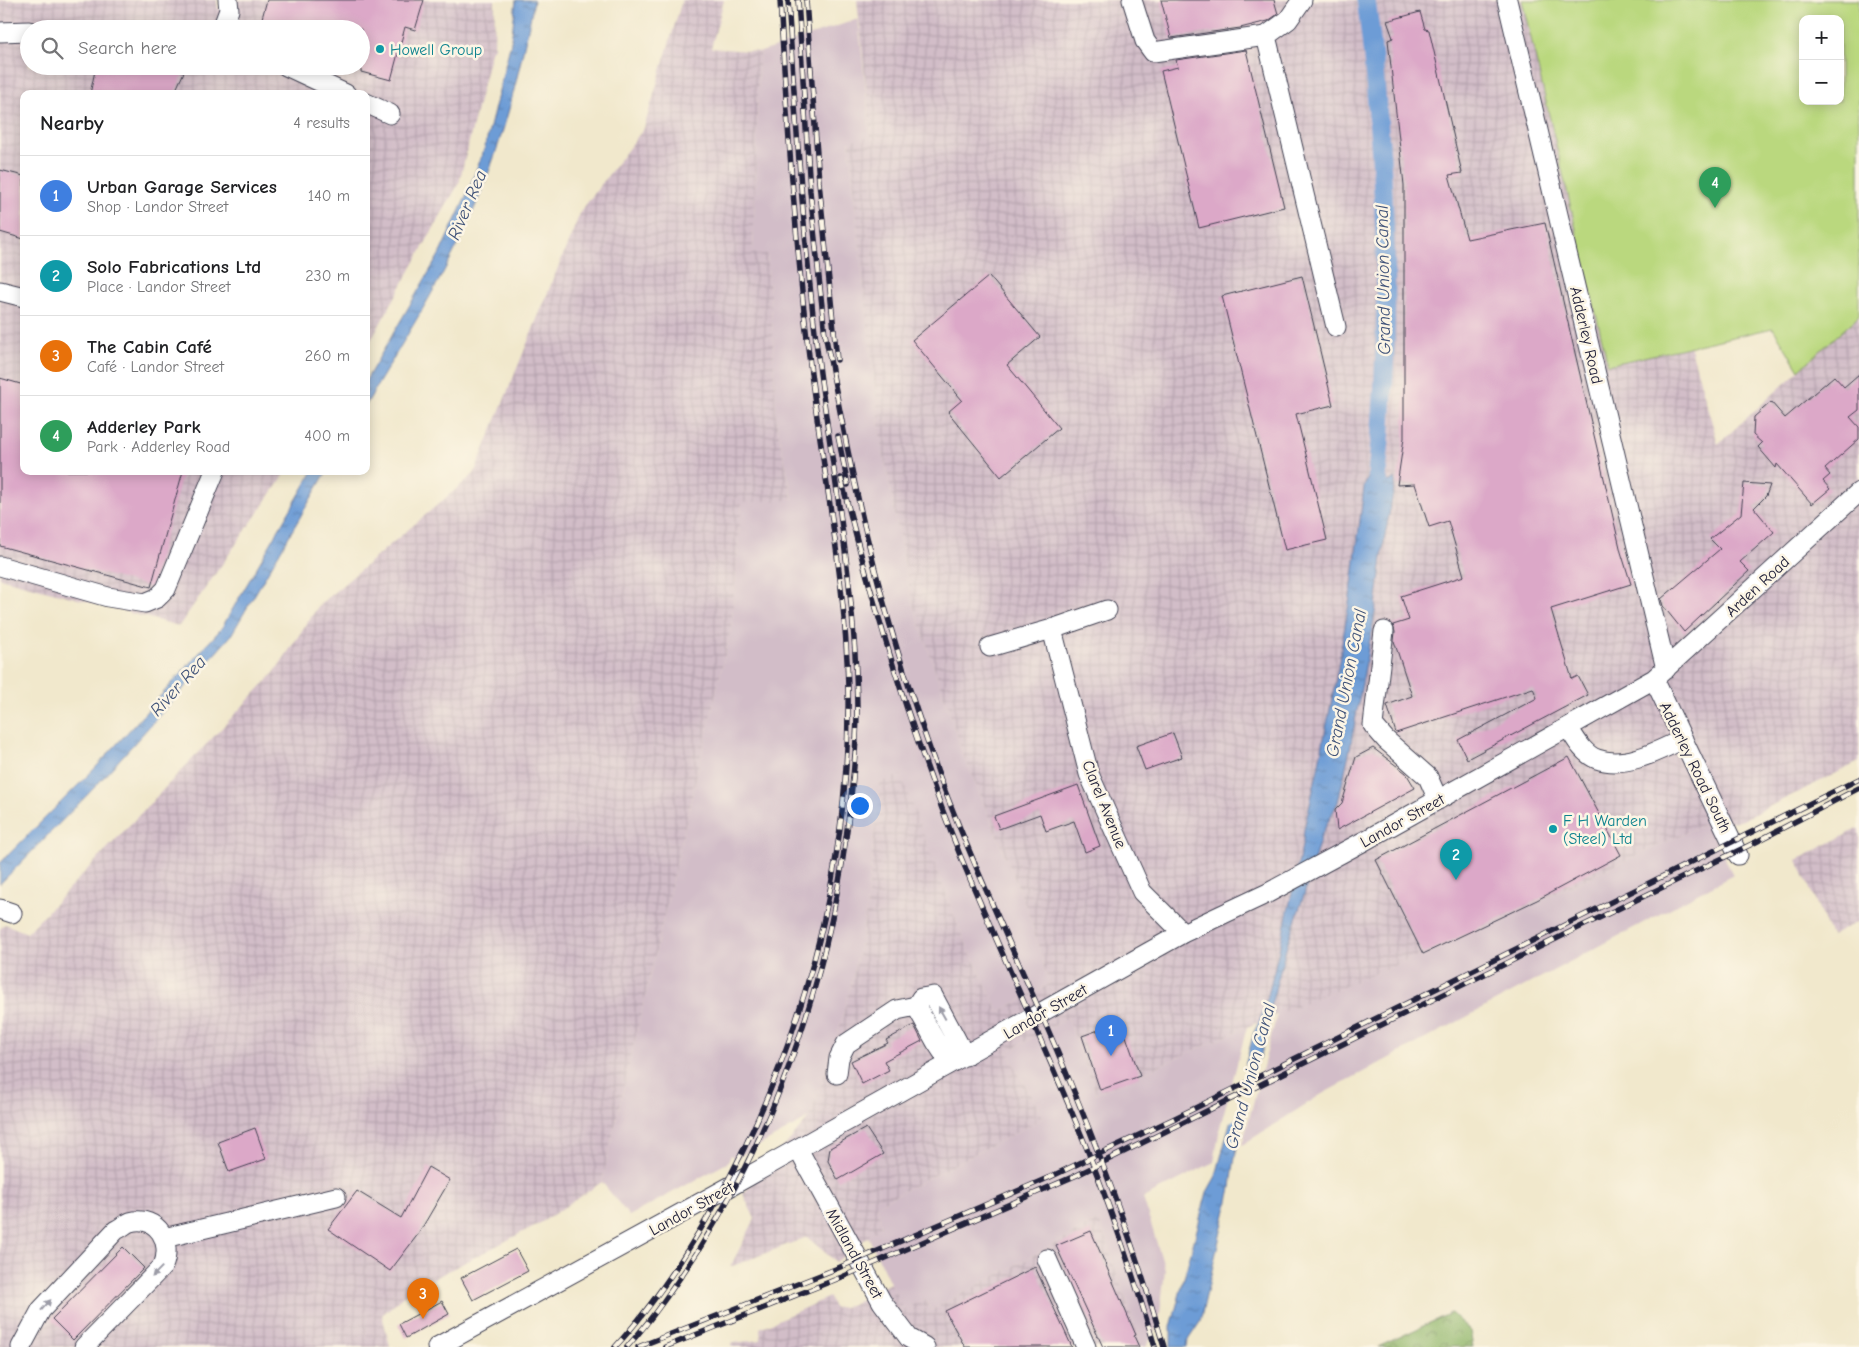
<!DOCTYPE html>
<html lang="en">
<head>
<meta charset="utf-8">
<style>
	:root { --surface:#fff; --page:#f2f2f2; --text:#202124; --muted:#757577; --line:#e0e0e0; --accent:#2563eb }
	body { margin:0; font-family:"Comic Neue",sans-serif; background:var(--page); color:var(--text) }
	.controls { position:absolute; right:15px; top:15px; display:grid; overflow:hidden; border-radius:10px; box-shadow:0 2px 12px #0003 }
	.controls button { width:45px; height:45px; display:grid; place-items:center; padding:0; border:0; border-bottom:1px solid var(--line); background:var(--surface); color:var(--text); font:25px sans-serif }
	.you { position:absolute; left:859px; top:805px; width:18px; height:18px; margin:-12px; border:4px solid #fff; border-radius:50%; background:#1a73e8; box-shadow:0 0 0 8px #1a73e833 }
	.badge { display:grid; place-items:center; width:32px; height:32px; border-radius:50%; background:var(--accent); color:#fff; font-size:16px; font-weight:700 }
	.pin { position:absolute; translate:-50% -41px; filter:drop-shadow(0 1px 2px #0008) }
	.pin::after { content:''; position:absolute; top:26px; width:18px; height:15px; background:inherit; clip-path:polygon(0 0,100% 0,50% 100%) }
	.list { margin:0; padding:0; list-style:none }
	h2 { display:flex; justify-content:space-between; align-items:center; height:65px; margin:0; padding:0 20px; font-size:21px }
	h2 small { font-size:16px; font-weight:400; color:var(--muted) }
	.list li { display:grid; grid-template-columns:32px 1fr auto; gap:15px; align-items:center; box-sizing:border-box; height:80px; padding:0 20px; border-top:1px solid var(--line) }
	.list b { display:block; font-size:19px; white-space:nowrap }
	.list p { margin:0; font-size:16px; white-space:nowrap; color:var(--muted) }
	.list em { font-size:16px; font-style:normal; color:var(--muted) }
	.icon { flex:none; width:28px; height:28px; fill:none; stroke:currentColor; stroke-width:2; stroke-linecap:round; stroke-linejoin:round }
	.map { position:relative; flex:none; width:1859px; height:1347px; overflow:hidden }
	.search { position:absolute; background:var(--surface); box-shadow:0 2px 12px #0003; left:20px; top:20px; width:350px; height:55px; display:flex; align-items:center; gap:12px; box-sizing:border-box; padding:0 18px; border-radius:28px; color:var(--muted); font-size:19px }
	.panel { position:absolute; background:var(--surface); box-shadow:0 2px 12px #0003; left:20px; top:90px; width:350px; height:385px; border-radius:10px }
	.map>svg:first-child { display:block }
</style>
</head>
<body>
<div class="map">
<svg width="1859" height="1347" viewBox="0 0 1859 1347">
	<defs>
		<pattern id="industrial-grid" width="8" height="8" patternUnits="userSpaceOnUse" patternTransform="scale(1.25)"><rect width="8" height="8" fill="#d2bdc8"/><path d="M0 4h8M4 0v8" fill="none" stroke="#b4a2ad"/></pattern>
		<pattern id="forest-crowns" width="20" height="18" patternUnits="userSpaceOnUse" patternTransform="scale(1.25)"><rect width="20" height="18" fill="#93b86d"/><path d="M2 6a3 3 0 1 1 6 0M12 15a3 3 0 1 1 6 0" fill="none" stroke="#78955b"/></pattern>
		<pattern id="water-ripples" width="26" height="14" patternUnits="userSpaceOnUse" patternTransform="scale(1.25)"><rect width="26" height="14" fill="#6d9cd6"/><path d="M2 4q2-2 4 0t4 0M15 11q2-2 4 0t4 0" fill="none" stroke="#597faf"/></pattern>
	</defs>
	<rect width="100%" height="100%" fill="#fcf5e5"/>
	<filter id="ink" filterUnits="userSpaceOnUse"><feTurbulence type="fractalNoise" baseFrequency=".02" numOctaves="2"/><feDisplacementMap in="SourceGraphic" scale="10" xChannelSelector="R" yChannelSelector="G"/><feConvolveMatrix kernelMatrix="1 2 1 2 8 2 1 2 1" color-interpolation-filters="sRGB"/></filter>
	<filter id="wash" filterUnits="userSpaceOnUse"><feTurbulence type="fractalNoise" baseFrequency=".0096" numOctaves="4" result="noise"/><feDisplacementMap in="SourceGraphic" scale="20" xChannelSelector="R" yChannelSelector="G"/><feGaussianBlur stdDeviation="1.12" result="paint"/><feColorMatrix in="noise" values="0 0 0 0 0 0 0 0 0 0 0 0 0 0 0 0 0 1.4 0 .05"/><feComposite in="paint" operator="in"/></filter>
	<g filter="url(#wash)">
		<rect width="100%" height="100%" fill="#f1e8cc"/>
		<path fill="url(#industrial-grid)" fill-rule="evenodd" d="M0,0H217L218,9L234,0H495L494,47L491,51L459,183L366,349V94H24V471H287L179,626L0,578ZM29,29H361V66H29Z
			M682,0H724L711,48L761,52L759,62L753,252L767,253L773,334L776,419L793,501L742,503L731,629L602,1182L542,1222L408,1292L382,1315L390,1346L389,1347H0V929L5,924L27,933L274,673L319,605L474,474L581,211L644,128Z
			M857,0H1528L1688,338L1718,444L1859,316V762L1740,821L1707,823L1423,954L1247,1027L1096,1094L1068,1018L1007,1052L1044,1118L877,1205L881,1227L836,1262L807,1237L730,1267L755,1219L743,1194L809,1118L835,1044L853,977L865,918L880,782L901,774L962,935L999,1012L1049,984L1028,912L962,751L911,598L880,436L857,224L849,139L871,136Z
			M1859,828V921L1831,936L1797,860Z
			M1099,1220L1142,1347H731V1343L761,1340L760,1328L829,1297L834,1308L850,1306L890,1283L904,1309L925,1299L931,1310Z"/>
		<path fill="#d2bdc8" d="M858,19L871,137L849,140L857,224L880,436L911,598L962,751L1028,912L1049,984L999,1012L962,935L901,775L880,782L865,918L853,977L835,1044L809,1118L735,1159L731,1155L727,1163L629,1216L602,1182L731,629L742,502L793,500L776,419L773,334L767,254L753,253L759,62L761,52Z
			M1707,823L1733,875L1322,1094L1242,1145L1277,1014L1423,954Z
			M1068,1018L1096,1094L1247,1027L1220,1127L1214,1162L1143,1198L1165,1270L1159,1322L1146,1347H1142L1099,1220L931,1310L925,1299L904,1310L890,1283L868,1236L881,1227L877,1205L1044,1118L1007,1052Z"/>
		<path fill="#bad87e" stroke="#6e7d5c" fill-rule="evenodd" d="M1522,0H1859V316L1799,370L1773,328L1608,365ZM1803,19H1840V101H1803Z"/>
		<path fill="url(#forest-crowns)" stroke="#5a6d54" d="M1451,1313L1470,1331L1473,1347H1378Z"/>
		<path fill="url(#water-ripples)" stroke="#485f88" d="M516,0H534C531,20 525,40 521,60C508,121 489,179 462,236C434,294 398,349 366,405V380L439,255L465,199L485,147L511,42Z
			M1375,448L1384,449V468L1388,482L1396,478L1384,541L1376,607L1350,749L1338,802L1321,836L1304,895L1288,942L1268,1016L1270,1021C1256,1076 1236,1132 1231,1188L1200,1322L1188,1340L1187,1347H1171V1327L1207,1192L1216,1176L1254,1032C1265,1011 1270,988 1275,966C1286,924 1294,882 1303,841L1304,829L1317,773L1336,679L1352,585L1364,487L1375,461Z
			M313,471H327L230,637L93,789L0,884V863L97,766L221,629Z"/>
		<path fill="#f1e8cc" d="M1264,1057L1248,1113L1228,1123L1242,1066Z"/>
		<g fill="none" stroke-linecap="round" stroke-linejoin="round">
			<path stroke="#6d9cd6" stroke-width="19" d="M1366,0C1372,39 1375,78 1378,117C1388,236 1389,356 1377,475"/>
		</g>
		<g id="blocks">
			<path fill="#dca8c8" d="M267,0H424L415,30L405,27L391,80L361,72V29H259Z
				M1161,0H1274L1278,14L1268,21L1240,28L1171,38Z
				M1420,12L1425,29L1429,30L1462,173L1449,175L1467,239L1545,223L1621,552L1631,584L1551,609L1572,679L1578,676L1588,695L1467,759L1458,740L1537,698L1533,688L1396,733L1387,705L1412,696L1394,641L1395,632L1393,625L1409,620L1401,596L1464,576L1448,521L1429,527L1415,484L1397,485L1404,438V185L1388,40L1393,38L1387,21Z
				M1246,50L1284,207L1199,228L1161,71L1178,67L1176,60Z
				M96,66H171L184,72L174,94H90Z
				M0,170L24,176V239L0,232Z
				M989,276L1040,337L1007,365L1059,428L1001,477L948,412L962,400L912,340Z
				M1302,276L1333,405L1296,414L1327,540L1285,550L1222,296Z
				M1859,374V410L1850,417L1859,427V439L1825,469L1830,475L1823,481L1830,489L1812,504L1777,464L1776,468L1758,447L1762,443L1753,435L1754,417L1771,402L1785,418L1834,376L1844,387Z
				M0,378L24,385V471H183L151,587L0,546Z
				M1744,483L1770,485L1766,496L1754,508L1774,532L1740,562L1749,571L1684,632L1663,606L1661,599L1720,549L1710,539L1741,514Z
				M1173,733L1182,757L1145,770L1136,746Z
				M1373,748L1406,773L1415,788L1337,830L1335,810L1342,803L1356,757Z
				M1569,757L1621,855L1537,900L1423,954L1376,860Z
				M1078,785L1100,846L1085,852L1074,821L1046,831L1040,814L999,829L994,816Z
				M1121,1022L1140,1076L1100,1090L1082,1036Z
				M914,1025L922,1041L884,1061L889,1070L862,1084L851,1061L888,1043L886,1040Z
				M255,1128L266,1159L229,1172L218,1142Z
				M866,1128L883,1154L838,1180L828,1161L830,1148Z
				M428,1167L450,1180L419,1233L390,1271L328,1229L357,1191L401,1218Z
				M1091,1231L1136,1335L1134,1336L1139,1347H1103L1056,1246Z
				M123,1247L144,1268L73,1340L52,1319Z
				M516,1249L528,1271L473,1300L461,1278Z
				M1035,1267L1072,1347H965L945,1311Z
				M442,1301L449,1314L406,1338L399,1324Z"/>
		</g>
	</g>
	<g filter="url(#ink)">
		<use href="#blocks" fill-opacity="0" stroke="#414051" stroke-width="1"/>
		<g fill="none" stroke-linecap="round" stroke-linejoin="round">
			<defs>
				<path id="minor" d="M1132,0L1145,41L1153,52L1266,36L1288,20L1302,0
					M1507,0L1666,669
					M222,29L229,10L228,0
					M0,32L29,31
					M1266,36L1336,327
					M286,66L346,94
					M366,103L390,114
					M0,291L24,297
					M0,566L108,597L145,603L157,598L166,589L215,471
					M1052,629L1089,774L1142,892L1183,933
					M1384,631L1373,725L1386,740L1428,777L1438,800
					M990,647L1052,629L1107,610
					M1654,679L1738,855
					M1568,727C1575,738 1583,754 1597,759C1625,769 1658,751 1683,739
					M0,909L12,913
					M950,1063L936,1042L916,1006L921,998L933,996L965,1056
					M837,1074L839,1058L846,1044L897,1010L916,1006
					M798,1149L882,1302L909,1338L925,1347
					M164,1238L336,1197
					M1047,1259L1086,1347
					M21,1347L41,1310L116,1230C121,1228 125,1224 130,1222C158,1215 173,1242 163,1266L84,1347
					M437,1347L731,1186L1183,933L1268,893L1366,840L1654,679L1859,492"/>
			</defs>
			<use href="#minor" stroke="#414051" stroke-width="21"/>
			<use href="#minor" stroke="#fff" stroke-width="19"/>
			<defs>
				<path id="rail" d="M798,0L810,191L825,335
					M806,0L819,182L837,360
					M824,328C838,401 851,474 869,545C888,626 914,706 942,783C974,868 1013,949 1049,1032C1093,1134 1133,1240 1164,1347
					M838,436L848,485
					M841,478C873,606 911,733 960,855C1001,954 1047,1050 1087,1149C1113,1214 1135,1280 1155,1347
					M615,1347C652,1307 682,1261 709,1215C800,1056 851,872 848,688C846,582 824,478 811,373C796,249 787,125 780,0
					M627,1347C653,1318 676,1284 698,1251C781,1119 831,969 849,814C853,780 857,744 857,709C856,595 835,485 820,373C804,249 796,124 788,0
					M638,1347L838,1268L1050,1177L1173,1119L1859,779
					M665,1347L842,1277L1077,1175L1572,931L1756,842L1859,788"/>
			</defs>
			<use href="#rail" stroke="#22223b" stroke-width="5.5"/>
			<use href="#rail" stroke="#fcf5e5" stroke-width="4" stroke-dasharray="11" stroke-linecap="butt"/>
		</g>
		<defs><path id="oneway-solid" d="M-6-.8H1V-3.2L6.5 0L1 3.2V.8H-6Z" transform="scale(1.25)"/></defs>
		<g fill="#9c9ca7">
			<use href="#oneway-solid" transform="translate(942 1013) rotate(-119)"/>
			<use href="#oneway-solid" transform="translate(157 1272) rotate(134)"/>
			<use href="#oneway-solid" transform="translate(46 1305) rotate(-48)"/>
		</g>
	</g>
	<g fill="#0f9aa8" stroke="#fcf5e5" stroke-width="2">
		<circle cx="380" cy="49" r="5"/>
		<circle cx="1553" cy="829" r="5"/>
	</g>
	<g text-anchor="middle" stroke-width="5" stroke-linejoin="round" paint-order="stroke">
		<g font-size="16" fill="#0d838f" stroke="#fcf5e5" text-anchor="start">
			<text x="390" y="55">Howell Group</text>
			<text x="1563" y="826">F H Warden<tspan x="1563" dy="18">(Steel) Ltd</tspan></text>
		</g>
		<g font-size="16" fill="#22223b" stroke="#fcf5e5">
			<text transform="translate(1587 335) rotate(77)" y="6">Adderley Road</text>
			<text transform="translate(1757 586) rotate(-43)" y="6">Arden Road</text>
			<text transform="translate(1696 767) rotate(64)" y="6">Adderley Road South</text>
			<text transform="translate(1105 804) rotate(68)" y="6">Clarel Avenue</text>
			<text transform="translate(1402 820) rotate(-29)" y="6">Landor Street</text>
			<text transform="translate(1045 1011) rotate(-30)" y="6">Landor Street</text>
			<text transform="translate(691 1208) rotate(-29)" y="6">Landor Street</text>
			<text transform="translate(855 1253) rotate(61)" y="6">Midland Street</text>
		</g>
		<g font-size="18" font-style="italic" fill="#405379" stroke="#fcf5e5">
			<text transform="translate(467 205) rotate(-67)" y="6">River Rea</text>
			<text transform="translate(1383 280) rotate(-91)" y="6">Grand Union Canal</text>
			<text transform="translate(1346 683) rotate(-79)" y="6">Grand Union Canal</text>
			<text transform="translate(178 686) rotate(-48)" y="6">River Rea</text>
			<text transform="translate(1250 1076) rotate(-75)" y="6">Grand Union Canal</text>
		</g>
	</g>
</svg>
<div class="controls">
<button>+</button>
<button>−</button>
</div>
<div class="you"></div>
<div class="pin badge" style="left:1111px;top:1056px;background:#3f7fe0">1</div>
<div class="pin badge" style="left:1456px;top:880px;background:#0f9aa8">2</div>
<div class="pin badge" style="left:423px;top:1319px;background:#e8710a">3</div>
<div class="pin badge" style="left:1715px;top:208px;background:#2e9e5b">4</div>
<div class="search"><svg class="icon" aria-label="search" viewBox="0 0 24 24"><circle cx="10" cy="10" r="6"/><path d="M15 15l6 6"/></svg>Search here</div>
<section class="panel">
<h2>Nearby<small>4 results</small></h2>
<ul class="list">
<li><span class="badge" style="background:#3f7fe0">1</span><div><b>Urban Garage Services</b><p>Shop · Landor Street</p></div><em>140 m</em></li>
<li><span class="badge" style="background:#0f9aa8">2</span><div><b>Solo Fabrications Ltd</b><p>Place · Landor Street</p></div><em>230 m</em></li>
<li><span class="badge" style="background:#e8710a">3</span><div><b>The Cabin Café</b><p>Café · Landor Street</p></div><em>260 m</em></li>
<li><span class="badge" style="background:#2e9e5b">4</span><div><b>Adderley Park</b><p>Park · Adderley Road</p></div><em>400 m</em></li>
</ul>
</section>
</div>
</body>
</html>
